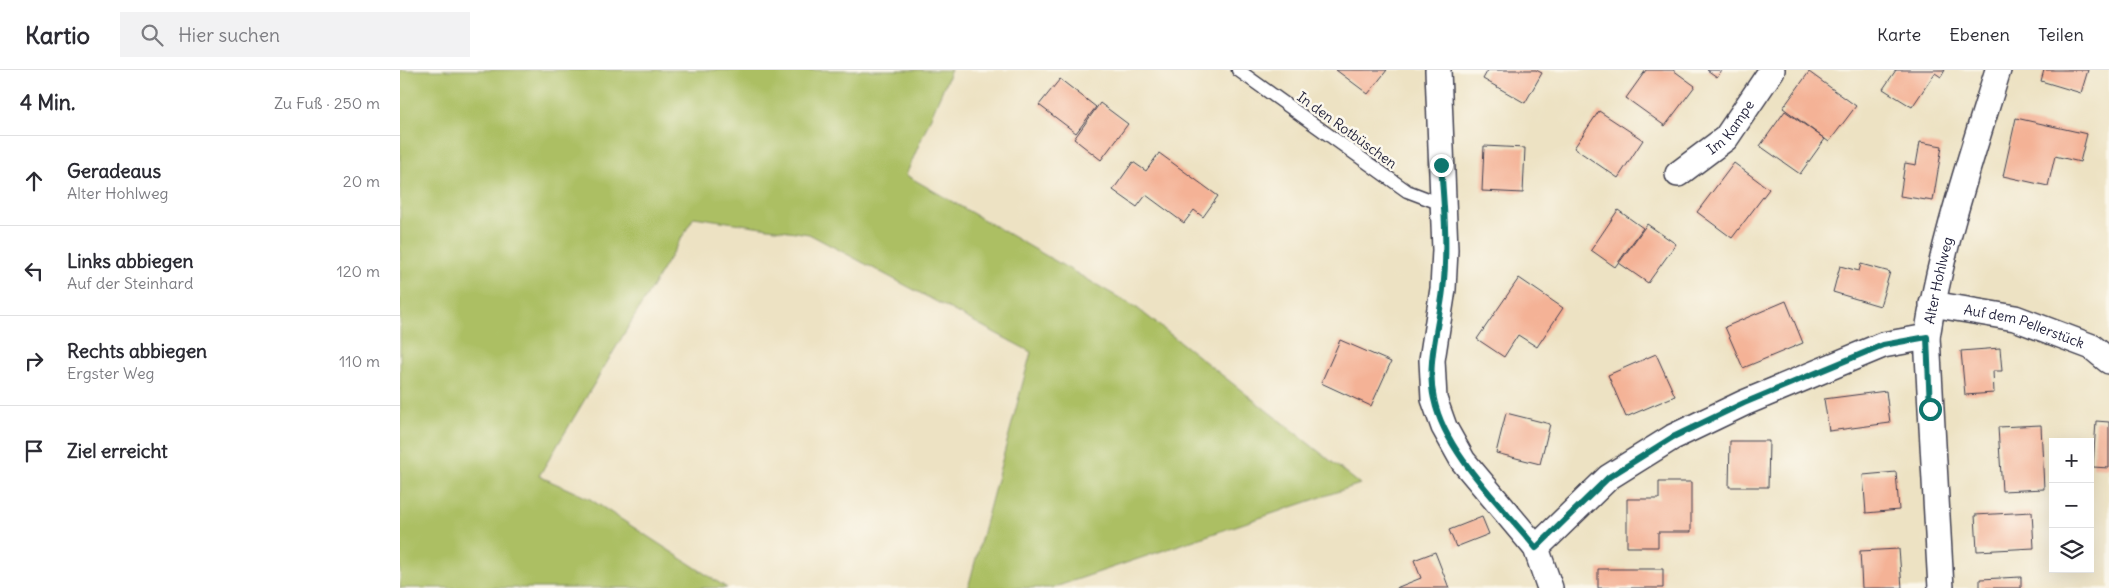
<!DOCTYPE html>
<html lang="de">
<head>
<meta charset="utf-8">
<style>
	:root { --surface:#fff; --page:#f2f2f3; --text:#2b2b33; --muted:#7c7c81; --line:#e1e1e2 }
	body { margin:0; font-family:Delius,sans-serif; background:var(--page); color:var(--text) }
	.controls { position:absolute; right:15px; bottom:15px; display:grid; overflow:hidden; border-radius:0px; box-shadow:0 5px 20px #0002 }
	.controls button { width:45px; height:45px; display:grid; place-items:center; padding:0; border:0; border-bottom:1px solid var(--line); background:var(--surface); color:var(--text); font:25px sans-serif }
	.stop { position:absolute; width:15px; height:15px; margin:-11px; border:4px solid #0f766e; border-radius:50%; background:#fff }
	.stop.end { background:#0f766e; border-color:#fff; box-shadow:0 1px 5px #0008 }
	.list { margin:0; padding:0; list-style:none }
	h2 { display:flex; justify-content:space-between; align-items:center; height:65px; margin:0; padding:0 20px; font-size:21px }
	h2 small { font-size:16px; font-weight:400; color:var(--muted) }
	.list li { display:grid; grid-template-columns:32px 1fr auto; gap:15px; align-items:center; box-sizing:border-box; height:90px; padding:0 20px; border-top:1px solid var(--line) }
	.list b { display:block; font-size:19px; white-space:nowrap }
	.list p { margin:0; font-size:16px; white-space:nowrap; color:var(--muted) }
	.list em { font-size:16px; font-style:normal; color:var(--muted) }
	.icon { flex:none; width:28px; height:28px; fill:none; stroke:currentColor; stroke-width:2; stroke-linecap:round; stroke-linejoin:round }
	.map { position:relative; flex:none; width:1709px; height:518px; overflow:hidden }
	header { display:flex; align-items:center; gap:30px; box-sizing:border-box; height:70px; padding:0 25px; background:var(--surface); border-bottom:1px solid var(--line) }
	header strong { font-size:24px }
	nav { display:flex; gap:28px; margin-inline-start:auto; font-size:18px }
	.search { width:350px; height:45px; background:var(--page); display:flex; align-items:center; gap:12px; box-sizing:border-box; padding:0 18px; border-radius:0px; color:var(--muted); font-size:19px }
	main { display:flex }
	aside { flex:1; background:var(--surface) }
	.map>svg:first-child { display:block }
</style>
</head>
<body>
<header>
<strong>Kartio</strong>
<div class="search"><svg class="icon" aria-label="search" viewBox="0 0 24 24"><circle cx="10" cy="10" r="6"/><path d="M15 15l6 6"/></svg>Hier suchen</div>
<nav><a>Karte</a><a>Ebenen</a><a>Teilen</a></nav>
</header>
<main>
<aside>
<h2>4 Min.<small>Zu Fuß · 250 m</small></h2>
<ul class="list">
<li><svg class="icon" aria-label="ahead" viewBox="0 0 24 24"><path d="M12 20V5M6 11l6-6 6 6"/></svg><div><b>Geradeaus</b><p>Alter Hohlweg</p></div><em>20 m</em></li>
<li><svg class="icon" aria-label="left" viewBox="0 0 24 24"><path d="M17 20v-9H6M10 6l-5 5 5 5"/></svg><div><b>Links abbiegen</b><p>Auf der Steinhard</p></div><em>120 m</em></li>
<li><svg class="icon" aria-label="right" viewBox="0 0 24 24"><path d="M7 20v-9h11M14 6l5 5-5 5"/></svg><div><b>Rechts abbiegen</b><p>Ergster Weg</p></div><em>110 m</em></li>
<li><svg class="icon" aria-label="arrive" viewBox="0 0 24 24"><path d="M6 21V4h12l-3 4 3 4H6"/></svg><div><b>Ziel erreicht</b></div></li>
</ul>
</aside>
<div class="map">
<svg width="1709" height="518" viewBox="0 0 1709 518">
	<rect width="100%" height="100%" fill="#fbf7ec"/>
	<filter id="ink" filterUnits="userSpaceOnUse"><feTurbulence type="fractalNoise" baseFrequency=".02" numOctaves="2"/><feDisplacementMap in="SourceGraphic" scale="10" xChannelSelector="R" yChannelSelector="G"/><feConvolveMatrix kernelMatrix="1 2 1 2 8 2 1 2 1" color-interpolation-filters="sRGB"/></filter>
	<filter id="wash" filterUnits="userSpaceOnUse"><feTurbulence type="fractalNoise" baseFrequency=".0096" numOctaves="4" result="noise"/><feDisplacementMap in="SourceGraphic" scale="20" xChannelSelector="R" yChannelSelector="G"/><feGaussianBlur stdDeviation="1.12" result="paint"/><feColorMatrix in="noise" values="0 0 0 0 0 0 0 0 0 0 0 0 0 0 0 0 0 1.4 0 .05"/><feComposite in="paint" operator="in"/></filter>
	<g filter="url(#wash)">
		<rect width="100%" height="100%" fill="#ede2c3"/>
		<path fill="#acbf63" stroke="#67704f" d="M0,0H551L506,105L737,238L960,414L652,518H568L631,282L409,164L294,147L139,406L190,429L327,518H0Z"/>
		<g id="blocks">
			<path fill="#f4b296" d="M936,0H987L968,24Z
				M1088,0H1136L1142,3L1125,33L1083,9Z
				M1246,0H1273L1295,16L1265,56L1226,28Z
				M1307,0H1322L1317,7Z
				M1496,0H1545L1541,7L1535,3L1512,37L1483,19Z
				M1644,0H1688L1681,23L1641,11Z
				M1409,2L1456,36L1429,72L1383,38Z
				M660,9L696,37L676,63L639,35Z
				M700,33L728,54L701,90L674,69Z
				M1199,41L1243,70L1218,108L1174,78Z
				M1385,41L1425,69L1400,104L1360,76Z
				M1616,48L1687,64L1680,92L1655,86L1648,116L1603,106Z
				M1520,72L1542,76L1533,131L1500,126L1505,93L1516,95Z
				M1084,76L1125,78L1123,123L1082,121Z
				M759,83L818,126L803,147L794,140L784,153L746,125L737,137L713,120L733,92L746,101Z
				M1334,93L1369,119L1332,168L1297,142Z
				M1218,140L1243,158L1215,197L1191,180Z
				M1247,154L1276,174L1248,213L1219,193Z
				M1461,194L1490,202L1480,236L1433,222L1440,196L1459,201Z
				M1119,208L1163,238L1137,277L1118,265L1104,287L1077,269Z
				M1386,231L1403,273L1343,298L1325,257Z
				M940,270L991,292L971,336L921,313Z
				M1600,278L1602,301H1593L1594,323L1565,325L1561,281Z
				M1256,284L1275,326L1226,347L1208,305Z
				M1486,321L1490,353L1429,361L1424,329Z
				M1106,343L1150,354L1140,394L1096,383Z
				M1696,351L1709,352V398L1693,397Z
				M1641,355L1644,419L1602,421L1598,357Z
				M1330,371H1369L1368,417H1329Z
				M1496,402L1499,440L1466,443L1463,405Z
				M1259,412H1291V462H1258V477H1227V429H1259Z
				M1632,442L1634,478L1577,481L1575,445Z
				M1082,447L1089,464L1056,477L1049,460Z
				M1499,479L1502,518H1462L1460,481Z
				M1035,482L1049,518H996L1021,508L1014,490Z
				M1198,499H1263V518H1198Z
				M1621,507V518H1580V509Z"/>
		</g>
	</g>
	<g filter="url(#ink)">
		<use href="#blocks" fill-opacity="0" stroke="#403f4f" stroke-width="1"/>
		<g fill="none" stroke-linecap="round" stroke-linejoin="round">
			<defs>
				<path id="service" d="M838,0L1007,121L1044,135"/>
				<g id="minor">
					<path d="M1038,0L1045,180L1043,219L1032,290L1034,329L1044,357L1063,391L1136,478L1150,518"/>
					<path id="s1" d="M1278,104L1326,68L1372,0"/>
					<path id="s2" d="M1532,234L1615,248L1692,277L1709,291"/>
					<path d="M1136,478L1209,407L1273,367L1344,333L1483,275L1527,267"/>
					<path id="s3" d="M1541,518L1527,267C1541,176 1571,88 1598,0"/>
				</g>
			</defs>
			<use href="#service" stroke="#403f4f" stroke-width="15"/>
			<use href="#minor" stroke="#403f4f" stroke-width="28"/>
			<use href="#service" stroke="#fff" stroke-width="12"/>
			<use href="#minor" stroke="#fff" stroke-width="25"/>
		</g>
	</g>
	<g fill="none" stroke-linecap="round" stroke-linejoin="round" filter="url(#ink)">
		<path stroke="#0f766e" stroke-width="6" d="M1041,95C1044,136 1048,178 1043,220C1039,255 1026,294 1034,329C1045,383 1102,436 1136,478L1209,407L1273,367L1344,333L1483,275L1527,267L1530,339"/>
	</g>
	<g text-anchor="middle" stroke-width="5" stroke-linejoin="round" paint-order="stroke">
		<g font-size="14" fill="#22223b" stroke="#fbf7ec">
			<text dy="5" stroke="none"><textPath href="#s1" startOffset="71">Im Kampe</textPath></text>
			<text transform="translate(947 60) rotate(36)" y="5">In den Rotbüschen</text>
			<text dy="5" stroke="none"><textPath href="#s3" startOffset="309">Alter Hohlweg</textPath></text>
			<text dy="5" stroke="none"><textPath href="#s2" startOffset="95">Auf dem Pellerstück</textPath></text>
		</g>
	</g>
</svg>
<div class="controls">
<button>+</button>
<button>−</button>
<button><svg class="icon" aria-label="layers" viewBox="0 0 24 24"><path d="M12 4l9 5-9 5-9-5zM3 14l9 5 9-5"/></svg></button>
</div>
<div class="stop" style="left:1530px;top:339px"></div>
<div class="stop end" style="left:1041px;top:95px"></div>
</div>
</main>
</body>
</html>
